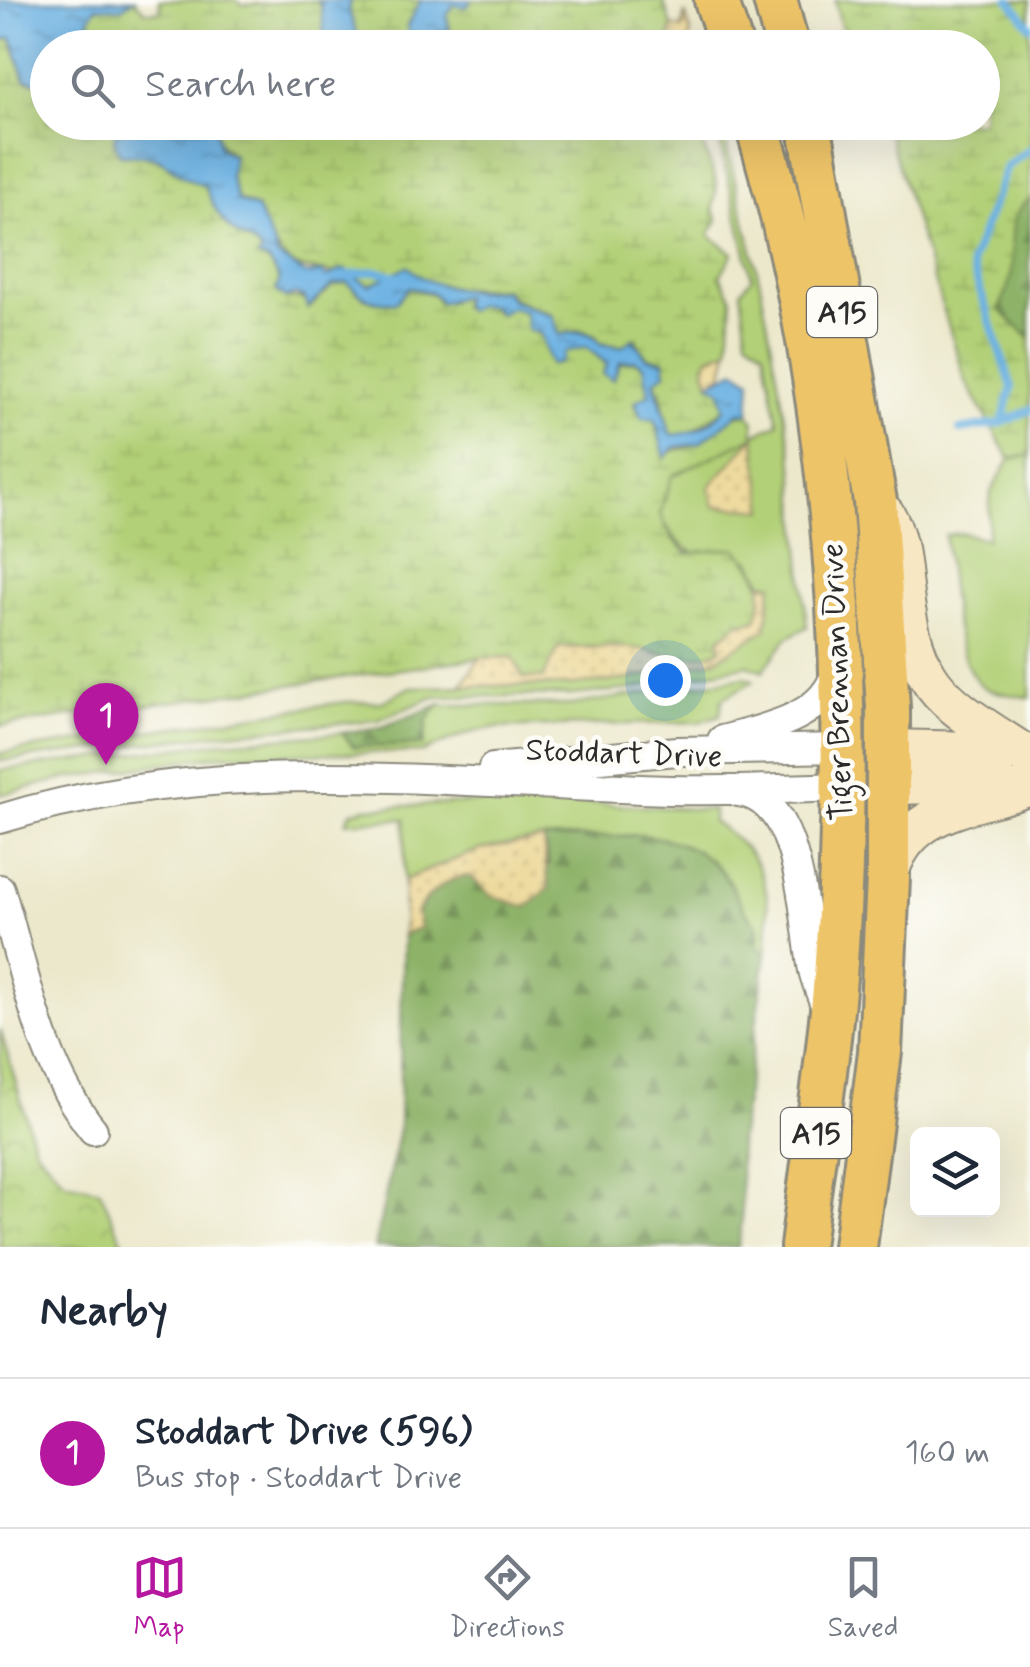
<!DOCTYPE html>
<html lang="en">
<head>
<meta charset="utf-8">
<style>
	:root { --surface:#fff; --page:#f6f6f7; --text:#1f2937; --muted:#747a83; --line:#e0e1e3; --accent:#b5179e }
	body { margin:0; font-family:Mynerve,sans-serif; background:var(--page); color:var(--text) }
	.controls { position:absolute; right:30px; bottom:30px; display:grid; overflow:hidden; border-radius:15px; box-shadow:0 10px 40px #0002 }
	.controls button { width:90px; height:90px; display:grid; place-items:center; padding:0; border:0; border-bottom:2px solid var(--line); background:var(--surface); color:var(--text); font:50px sans-serif }
	.you { position:absolute; left:665px; top:680px; width:35px; height:35px; margin:-25px; border:8px solid #fff; border-radius:50%; background:#1a73e8; box-shadow:0 0 0 15px #1a73e833 }
	.badge { display:grid; place-items:center; width:65px; height:65px; border-radius:50%; background:var(--accent); color:#fff; font-size:32px; font-weight:700 }
	.pin { position:absolute; translate:-50% -82px; filter:drop-shadow(0 2px 5px #0008) }
	.pin::after { content:''; position:absolute; top:52px; width:35px; height:30px; background:inherit; clip-path:polygon(0 0,100% 0,50% 100%) }
	.list { margin:0; padding:0; list-style:none }
	h2 { display:flex; justify-content:space-between; align-items:center; height:130px; margin:0; padding:0 40px; font-size:42px }
	h2 small { font-size:32px; font-weight:400; color:var(--muted) }
	.list li { display:grid; grid-template-columns:65px 1fr auto; gap:30px; align-items:center; box-sizing:border-box; height:150px; padding:0 40px; border-top:2px solid var(--line) }
	.list b { display:block; font-size:38px; white-space:nowrap }
	.list p { margin:0; font-size:32px; white-space:nowrap; color:var(--muted) }
	.list em { font-size:32px; font-style:normal; color:var(--muted) }
	.icon { flex:none; width:55px; height:55px; fill:none; stroke:currentColor; stroke-width:2; stroke-linecap:round; stroke-linejoin:round }
	.map { position:relative; flex:none; width:1030px; height:1247px; overflow:hidden }
	.search { position:absolute; background:var(--surface); box-shadow:0 10px 40px #0002; left:30px; right:30px; top:30px; height:110px; display:flex; align-items:center; gap:25px; box-sizing:border-box; padding:0 35px; border-radius:55px; color:var(--muted); font-size:38px }
	.sheet { height:280px; background:var(--surface) }
	nav { display:flex; justify-content:space-around; align-items:center; box-sizing:border-box; height:140px; border-top:2px solid var(--line); background:var(--surface); font-size:28px; color:var(--muted) }
	nav a { display:grid; justify-items:center; gap:5px }
	nav .on { color:var(--accent) }
	.map>svg:first-child { display:block }
</style>
</head>
<body>
<div class="map">
<svg width="1030" height="1247" viewBox="0 0 1030 1247">
	<defs>
		<pattern id="forest-firs" width="22" height="20" patternUnits="userSpaceOnUse" patternTransform="scale(2.5)"><rect width="22" height="20" fill="#8db268"/><path d="M5 1l3.5 6h-7zM16 11l3.5 6h-7z" fill="#739156"/></pattern>
		<pattern id="wetland-marsh" width="20" height="14" patternUnits="userSpaceOnUse" patternTransform="scale(2.5)"><rect width="20" height="14" fill="#b2d077"/><path d="M1 5h8M5 5V1M11 12h8M15 12V8" fill="none" stroke="#99b367"/></pattern>
		<pattern id="sand-dots" width="8" height="8" patternUnits="userSpaceOnUse" patternTransform="scale(2.5)"><rect width="8" height="8" fill="#eeda9e"/><path d="M2 2h.1M6 6h.1" fill="none" stroke="#cb8" stroke-width="1.8" stroke-linecap="round"/></pattern>
		<pattern id="park-crowns" width="20" height="18" patternUnits="userSpaceOnUse" patternTransform="scale(2.5)"><rect width="20" height="18" fill="#b2d077"/><path d="M2 6a3 3 0 1 1 6 0M12 15a3 3 0 1 1 6 0" fill="none" stroke="#99b367"/></pattern>
		<pattern id="water-ripples" width="26" height="14" patternUnits="userSpaceOnUse" patternTransform="scale(2.5)"><rect width="26" height="14" fill="#6db2e3"/><path d="M2 4q2-2 4 0t4 0M15 11q2-2 4 0t4 0" fill="none" stroke="#5a91b8"/></pattern>
	</defs>
	<rect width="100%" height="100%" fill="#fdfcf7"/>
	<filter id="ink" filterUnits="userSpaceOnUse"><feTurbulence type="fractalNoise" baseFrequency=".01" numOctaves="2"/><feDisplacementMap in="SourceGraphic" scale="20" xChannelSelector="R" yChannelSelector="G"/><feConvolveMatrix kernelMatrix="1 2 1 2 8 2 1 2 1" color-interpolation-filters="sRGB"/></filter>
	<filter id="wash" filterUnits="userSpaceOnUse"><feTurbulence type="fractalNoise" baseFrequency=".0048" numOctaves="4" result="noise"/><feDisplacementMap in="SourceGraphic" scale="40" xChannelSelector="R" yChannelSelector="G"/><feGaussianBlur stdDeviation="2.25" result="paint"/><feColorMatrix in="noise" values="0 0 0 0 0 0 0 0 0 0 0 0 0 0 0 0 0 1.4 0 .05"/><feComposite in="paint" operator="in"/></filter>
	<g filter="url(#wash)">
		<rect width="100%" height="100%" fill="#ece8cc"/>
		<path fill="#b2d077" stroke="#6e7e51" stroke-width="2.5" fill-rule="evenodd" d="M715,123H721L760,283L792,454L807,627L787,638L763,671L748,665L632,689L573,695L434,697L378,720L228,733L0,761V753L344,702H382L410,687L574,685L772,584L762,582L750,560C702,555 683,561 660,514L672,476L778,423L764,351L747,338L741,291L752,278ZM754,438L755,439L764,510L734,462Z
			M1030,455V698C1017,695 994,694 984,687C952,666 949,571 945,535L961,533L987,539L991,492L1010,459Z
			M745,677L754,681L722,699L720,715L699,722L491,728L465,734L423,752L221,755L63,779L0,795V770L222,742L342,733L354,747L423,745L427,720L439,705H571Z
			M528,800L713,810V822C770,859 771,891 766,955L757,947L758,927L741,910L728,880L643,835L543,839L479,850L404,880L405,819L346,822L351,812L365,808Z"/>
		<path fill="url(#forest-firs)" stroke="#5c6e4a" stroke-width="2.5" d="M1030,198V339L999,309C1003,300 1008,289 1010,279C1017,250 1001,220 1030,198Z
			M439,705L427,720L423,745L354,747L342,733L382,727Z
			M643,835C678,840 709,850 729,882C739,900 743,912 759,927L757,945L766,955L739,1142L742,1222L738,1247H375L399,1129L403,934L420,928L417,912C431,892 445,877 470,875L491,896L549,865L543,839Z"/>
		<path fill="url(#wetland-marsh)" stroke="#6e7e51" stroke-width="2.5" d="M134,0L145,11H161L159,0H236L243,5L317,0L339,47H124L88,22L96,6L121,8Z
			M351,0H421L407,26L413,47H361L348,8Z
			M472,0H663L672,26L669,45L447,48L451,35L447,15L455,3Z
			M835,0H1030V198C1001,220 1017,250 1010,279C1008,289 1003,299 999,309L1030,339V455L1010,459L966,382L885,123L982,122V48L863,47L841,26Z
			M11,38L25,80L47,85L48,122L118,123L114,139L120,155C172,152 163,173 205,186C212,203 220,223 237,234C248,242 253,242 262,253L258,258L268,261L280,279L276,291L285,298L305,299L309,308L332,286L347,282C364,300 372,304 396,302L408,288L433,294L440,303L463,297L461,306L468,311L475,305L491,307L499,315L511,307L526,313L528,330L541,334L551,365L562,362L564,352L586,347L607,364L603,374L613,380L620,363L635,361L644,367L649,395L634,403L642,418L654,419L665,457C677,445 689,450 701,442C718,432 727,412 748,413L754,422V437L672,476L660,514L672,538L687,553L735,548C756,567 772,592 756,620L739,623L721,649L705,658L663,657L624,647H560L543,678L522,679L512,657L480,658L0,726V42Z
			M162,123H695L717,184L713,208L718,220L709,235L733,253L720,276L732,298L729,349L709,357L705,369L710,383L721,389L726,408L688,434L671,435C663,416 665,398 655,380L666,372L664,360L647,357L634,338L622,346L600,343L595,335L581,330L559,334L553,315L512,298L505,289L458,288L401,276L369,285C311,254 290,298 257,208L238,200L230,175L233,155L204,131Z"/>
		<path fill="url(#sand-dots)" stroke="#8c8264" stroke-width="2.5" d="M685,13L691,34L687,47H661L669,45L672,26L682,29Z
			M728,350L723,374L710,383L705,370L708,358Z
			M754,437L765,510L714,506L709,487Z
			M761,583L772,584L766,629L715,660L630,679L574,685L461,686L480,658L513,657L523,678H543L559,647C580,648 601,647 622,647C656,648 690,667 721,649L719,639L739,623L756,620L762,600Z
			M543,839L549,888L527,907L491,896L470,876C446,877 431,892 417,911L420,928L403,934L404,880L479,850Z"/>
		<path fill="url(#park-crowns)" stroke="#6e7e51" stroke-width="2.5" d="M0,1029L35,1148L64,1181L100,1190L125,1247H0Z"/>
		<path fill="url(#water-ripples)" stroke="#4c6e87" stroke-width="2.5" d="M0,0H134L121,8L96,7L88,21L124,47L48,48L47,85L25,79L12,38L0,41Z
			M317,0H351L348,8L361,47H339L324,37L321,3Z
			M421,0H472L467,7L453,5L447,16L450,36L447,47H413L407,26Z
			M118,123C141,122 201,132 215,127L220,148L233,156L230,176L238,201L257,209L279,257L306,274L322,272L327,277L343,269L369,285L408,266C430,290 472,292 504,290L512,300L553,316L559,335C575,332 590,328 600,344L621,347L633,339L647,358L664,361L666,373L654,381L671,435C695,434 709,425 725,409L721,390L710,383L736,370L751,380L749,413L740,412L699,444L675,447L665,458L655,419L642,418L635,402L649,394L644,366L635,360L620,362L613,380L603,374L607,364L586,347L565,352L562,362L551,365L541,333L528,330L525,312L512,307L499,314L492,306L476,305L468,311L462,305L463,296L441,303L433,293L409,287L397,302C372,304 364,299 347,282L332,285L308,308L305,298L295,294L285,298L276,291L280,279L269,261L258,257L262,252C253,241 247,241 237,234C220,222 212,203 205,186C161,171 175,152 120,155L114,139Z"/>
		<g fill="none" stroke-linecap="round" stroke-linejoin="round">
			<path stroke="#6db2e3" stroke-width="8" d="M1010,0L1030,26
				M342,276L376,271L397,276
				M1002,423L1012,387L971,263L1006,167L1030,149
				M960,430L1002,423L1030,410"/>
		</g>
	</g>
	<g filter="url(#ink)">
		<g fill="none" stroke-linecap="round" stroke-linejoin="round">
			<defs>
				<path id="minor" d="M722,740C762,729 826,718 836,670
					M493,768L677,751L844,748
					M738,792C803,797 803,923 813,970C816,983 822,996 826,1008
					M0,819C206,755 428,781 640,789C708,792 776,789 844,787
					M0,889C25,970 39,1064 93,1130"/>
				<path id="secondary" d="M885,514C899,536 900,562 903,588C915,689 942,700 1022,752
					M889,749L1018,752
					M889,785L998,783
					M888,878C905,807 972,808 1030,786"/>
				<path id="primary" d="M716,0L732,48
					M775,0L788,48
					M756,122C838,387 855,702 835,977C828,1067 813,1157 802,1247
					M809,122L875,501L888,707V878L880,1052L855,1247"/>
			</defs>
			<use href="#minor" stroke="#8c8a7c" stroke-width="32"/>
			<use href="#secondary" stroke="#8c8a7c" stroke-width="42"/>
			<use href="#primary" stroke="#8c8a7c" stroke-width="48"/>
			<use href="#minor" stroke="#fff" stroke-width="28"/>
			<use href="#secondary" stroke="#f8e7c3" stroke-width="38"/>
			<use href="#primary" stroke="#eec469" stroke-width="42"/>
		</g>
	</g>
	<g text-anchor="middle" stroke-width="9" stroke-linejoin="round" paint-order="stroke">
		<g fill="#fdfcf7" stroke="#6a6a68" stroke-width="2.5">
			<rect x="807" y="287" width="70" height="50" rx="8"/>
			<rect x="781" y="1108" width="70" height="50" rx="8"/>
		</g>
		<g font-size="30" font-weight="bold" fill="#2b2b2b">
			<text x="842" y="322">A15</text>
			<text x="816" y="1143">A15</text>
		</g>
		<g font-size="32" fill="#2b2b2b" stroke="#fdfcf7">
			<text transform="translate(836 682) rotate(-92)" y="11">Tiger Brennan Drive</text>
			<text transform="translate(624 752) rotate(2)" y="11">Stoddart Drive</text>
		</g>
	</g>
</svg>
<div class="controls">
<button><svg class="icon" aria-label="layers" viewBox="0 0 24 24"><path d="M12 4l9 5-9 5-9-5zM3 14l9 5 9-5"/></svg></button>
</div>
<div class="you"></div>
<div class="pin badge" style="left:106px;top:765px">1</div>
<div class="search"><svg class="icon" aria-label="search" viewBox="0 0 24 24"><circle cx="10" cy="10" r="6"/><path d="M15 15l6 6"/></svg>Search here</div>
</div>
<section class="sheet">
<h2>Nearby<small></small></h2>
<ul class="list">
<li><span class="badge">1</span><div><b>Stoddart Drive (596)</b><p>Bus stop · Stoddart Drive</p></div><em>160 m</em></li>
</ul>
</section>
<nav>
<a class="on"><svg class="icon" aria-label="map" viewBox="0 0 24 24"><path d="M3 6l6-2 6 2 6-2v14l-6 2-6-2-6 2zM9 4v14M15 6v14"/></svg>Map</a>
<a><svg class="icon" aria-label="directions" viewBox="0 0 24 24"><path d="M12 3l9 9-9 9-9-9zM9 14v-3h6M13 9l2 2-2 2"/></svg>Directions</a>
<a><svg class="icon" aria-label="saved" viewBox="0 0 24 24"><path d="M7 4h10v16l-5-4-5 4z"/></svg>Saved</a>
</nav>
</body>
</html>
